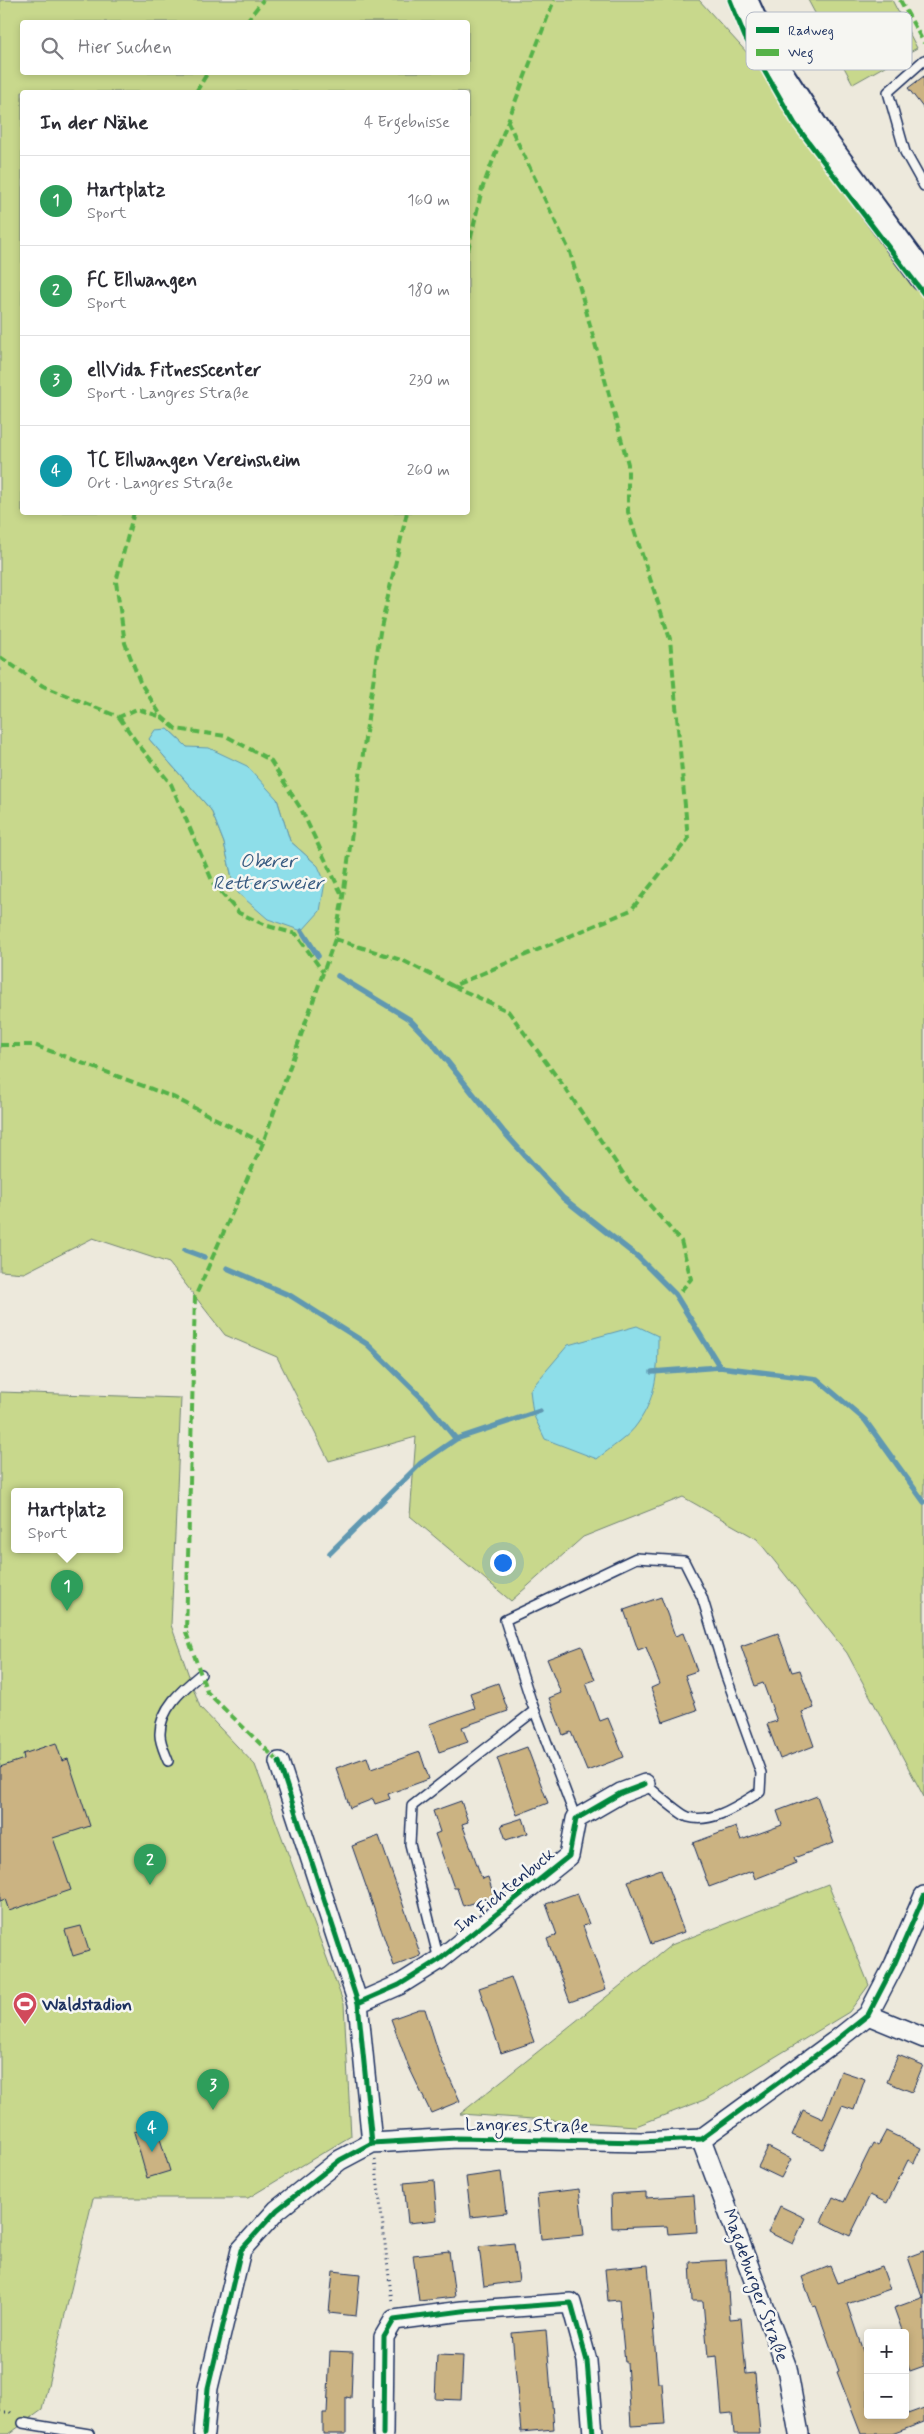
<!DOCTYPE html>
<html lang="de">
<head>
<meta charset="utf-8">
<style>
	:root { --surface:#fff; --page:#f2f2f3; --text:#2b2b33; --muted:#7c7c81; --line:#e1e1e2; --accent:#ea580c }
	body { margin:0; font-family:Mynerve,sans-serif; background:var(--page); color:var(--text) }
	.controls { position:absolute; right:15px; bottom:15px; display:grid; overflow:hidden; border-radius:5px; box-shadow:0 2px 8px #0003 }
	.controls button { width:45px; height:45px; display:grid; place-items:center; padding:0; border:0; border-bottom:1px solid var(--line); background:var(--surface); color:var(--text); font:25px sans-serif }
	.you { position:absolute; left:502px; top:1562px; width:18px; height:18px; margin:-12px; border:4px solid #fff; border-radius:50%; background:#1a73e8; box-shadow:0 0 0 8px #1a73e833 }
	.badge { display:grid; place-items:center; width:32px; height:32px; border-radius:50%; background:var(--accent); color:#fff; font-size:16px; font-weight:700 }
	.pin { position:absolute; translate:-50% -41px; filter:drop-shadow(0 1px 2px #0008) }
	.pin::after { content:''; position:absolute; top:26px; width:18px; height:15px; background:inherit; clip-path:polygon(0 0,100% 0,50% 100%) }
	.popup { position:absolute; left:11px; top:1488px; width:112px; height:65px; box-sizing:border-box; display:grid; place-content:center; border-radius:5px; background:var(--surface); filter:drop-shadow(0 1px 4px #0005); font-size:16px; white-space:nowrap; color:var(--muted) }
	.popup b { font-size:19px; color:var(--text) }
	.popup::after { content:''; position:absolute; left:50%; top:100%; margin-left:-10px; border:10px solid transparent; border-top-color:var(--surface) }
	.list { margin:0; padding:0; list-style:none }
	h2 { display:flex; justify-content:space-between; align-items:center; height:65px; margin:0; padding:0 20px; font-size:21px }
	h2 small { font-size:16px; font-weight:400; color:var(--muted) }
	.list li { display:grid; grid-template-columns:32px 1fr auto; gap:15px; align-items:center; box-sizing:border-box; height:90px; padding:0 20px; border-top:1px solid var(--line) }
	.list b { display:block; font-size:19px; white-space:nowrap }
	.list p { margin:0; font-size:16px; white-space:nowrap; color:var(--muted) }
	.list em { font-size:16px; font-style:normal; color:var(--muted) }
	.icon { flex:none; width:28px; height:28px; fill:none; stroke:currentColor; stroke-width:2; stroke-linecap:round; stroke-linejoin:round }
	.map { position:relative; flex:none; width:924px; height:2434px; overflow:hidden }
	.search { position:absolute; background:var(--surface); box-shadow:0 2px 8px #0003; left:20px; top:20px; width:450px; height:55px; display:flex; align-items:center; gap:12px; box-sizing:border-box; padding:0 18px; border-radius:5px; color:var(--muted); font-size:19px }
	.panel { position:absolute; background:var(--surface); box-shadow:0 2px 8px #0003; left:20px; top:90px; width:450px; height:425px; border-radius:5px }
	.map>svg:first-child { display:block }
</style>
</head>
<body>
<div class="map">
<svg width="924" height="2434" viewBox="0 0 924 2434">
	<rect width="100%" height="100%" fill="#ede9dc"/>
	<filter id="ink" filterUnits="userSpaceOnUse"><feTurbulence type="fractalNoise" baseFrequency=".02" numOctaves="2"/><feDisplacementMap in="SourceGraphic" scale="10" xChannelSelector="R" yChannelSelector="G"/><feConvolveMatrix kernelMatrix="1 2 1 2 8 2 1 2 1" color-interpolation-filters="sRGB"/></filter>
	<g filter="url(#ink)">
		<path fill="#c8d88c" stroke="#728475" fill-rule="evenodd" d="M0,0H699L760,67L924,299V1797L847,1653L757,1539L683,1497L583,1537L511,1601L410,1516L416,1437L329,1461L277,1357L225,1335L169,1263L93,1238L24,1273L0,1271ZM22,22H468V72H22ZM22,92H468V512H22ZM168,729L187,747L277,799L290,841L318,866L233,882L224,843L211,810L149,739Z
			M808,0H892L917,48L853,84Z
			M0,1392L181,1398L171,1625L200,1707L255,1765L344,2004L351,2136L248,2198H93L42,2410L9,2434H0ZM15,1492H120V1550H15Z
			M828,1884L869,1985L849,2012L704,2100L636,2126L460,2114L671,1945Z"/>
		<path fill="#8edee9" stroke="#6098b1" d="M168,729L187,747L209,748L247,766L277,799L290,841L318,866L325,882L320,911L302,931L268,919L238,893L233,882L224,843L211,810L149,739L155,730Z
			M637,1326L658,1336C658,1368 657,1396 638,1423C629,1437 610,1448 597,1459L545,1439L533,1414L530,1390L568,1345Z"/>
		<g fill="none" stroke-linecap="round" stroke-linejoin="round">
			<path stroke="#6098b1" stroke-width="5.5" d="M302,931L318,956
				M338,976L409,1019L434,1045L503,1131L563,1198L638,1257L675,1294L720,1367L817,1379L865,1420L924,1502
				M185,1250L204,1257
				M227,1268L291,1296L367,1344L426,1402L456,1439
				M652,1372L720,1367
				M330,1553L421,1463L456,1439L540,1411"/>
		</g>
		<path fill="#cbb382" stroke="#1b2f5e" d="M924,76V109L908,88Z
			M661,1597L675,1636L683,1633L697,1671L685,1675L697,1710L663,1722L651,1688L660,1684L646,1647L638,1650L624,1610Z
			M778,1633L792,1672L800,1670L814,1708L802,1712L814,1746L780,1759L767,1724L777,1721L763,1683L755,1686L741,1646Z
			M582,1646L595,1680L586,1683L600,1721L608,1718L624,1757L587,1771L571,1732L563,1735L549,1698L561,1693L547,1659Z
			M498,1683L508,1711L462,1727L468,1742L439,1752L429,1724L475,1708L470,1693Z
			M56,1743L62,1761L68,1759L90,1826L53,1838L71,1890L9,1911L5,1899L0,1901V1767L24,1759L23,1754Z
			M527,1747L548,1803L517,1815L497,1758Z
			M420,1752L429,1779L388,1794L390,1799L375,1804L373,1799L350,1808L336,1768L367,1757L371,1769Z
			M817,1796L834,1843L794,1858L796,1863L755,1879L752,1871L709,1887L693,1843L736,1827L741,1840L782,1825L777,1811Z
			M461,1801L468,1822L462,1824L469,1842L482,1879L488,1877L494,1896L463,1906L457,1888H454L435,1834L440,1832L433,1811Z
			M523,1818L528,1833L506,1840L501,1825Z
			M379,1836L421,1956L394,1966L352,1846Z
			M661,1869L684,1932L651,1944L628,1881Z
			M577,1893L589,1924L583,1926L606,1989L570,2002L547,1939L557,1935L546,1904Z
			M81,1926L89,1951L73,1956L65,1930Z
			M511,1977L534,2042L501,2053L479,1988Z
			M419,2009H425L439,2054L460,2101L431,2113L408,2065L391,2019Z
			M898,2055L923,2065L912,2092L887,2082Z
			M841,2071L865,2079L854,2110L842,2106L823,2149L792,2135L803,2110L823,2119Z
			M156,2126L170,2171L147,2178L134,2132Z
			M886,2131L921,2148L914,2163L908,2160L887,2203L870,2195L850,2236L821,2222L833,2197L844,2202L873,2143L878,2146Z
			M768,2147L791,2159L781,2178L758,2167Z
			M501,2172L506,2213L471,2217L466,2177Z
			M434,2180L437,2220L408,2223L404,2183Z
			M579,2189L584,2235L541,2239L537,2194Z
			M646,2192V2198L694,2195L697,2232L668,2234L667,2226L612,2228L611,2194Z
			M780,2206L805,2218L793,2244L768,2232Z
			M514,2243L519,2281L484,2286L479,2247Z
			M449,2251L455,2297L419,2301L413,2255Z
			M924,2251V2297H922L908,2257Z
			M726,2260L730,2319L741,2318L746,2374L755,2373L760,2434H734L732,2413L722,2414L717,2356L708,2357L703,2301H692L690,2262Z
			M648,2265L658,2383H662L665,2424L631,2426L627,2362H625L619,2300L608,2301L605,2269Z
			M830,2266L837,2283L882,2267L890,2289L847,2304L868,2366V2415H905L924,2408V2422L892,2434H861L837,2372L839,2371L816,2306L813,2307L802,2277Z
			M333,2271L360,2274L356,2316L329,2313Z
			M924,2297V2366L910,2371L905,2358V2333H903L894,2308Z
			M546,2330L554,2429L521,2432L512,2333Z
			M330,2351L353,2352L351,2398L346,2397V2434H323V2413H327Z
			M437,2355L463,2356L461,2400L435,2399Z"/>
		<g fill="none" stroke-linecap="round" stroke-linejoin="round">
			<defs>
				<path id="lane" d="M924,60L888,92L905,152L924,186
					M168,1761C165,1753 160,1743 160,1735C159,1709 183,1689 201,1674
					M576,1819L531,1701L505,1620L636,1558L684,1561L702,1597L726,1676L761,1773L760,1792C740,1804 713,1824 688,1817C679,1814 654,1791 645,1784
					M439,1960L410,1844L412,1806L534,1711
					M23,2423L89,2434"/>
				<path id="street" d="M279,1762L358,2003L372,2143
					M358,2003L399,1985L439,1960L569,1856L576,1819L621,1793L645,1784
					M868,2015L924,2038
					M701,2139L787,2368L799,2434
					M204,2434L208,2388L241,2250L277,2210L340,2160L372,2143L457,2138L641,2142L701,2139L834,2042L868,2015L894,1965L924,1896
					M383,2434L384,2337L394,2320L462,2311L571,2303L587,2361L593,2434"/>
				<path id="secondary" d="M744,0L770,58L825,143L924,278"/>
			</defs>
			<use href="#lane" stroke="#1b2f5e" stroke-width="12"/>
			<use href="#street" stroke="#1b2f5e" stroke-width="22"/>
			<use href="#secondary" stroke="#1b2f5e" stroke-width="30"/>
			<path stroke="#1b2f5e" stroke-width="3" stroke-dasharray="1 4" stroke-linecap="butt" d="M375,2160L392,2302
				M0,2412H10L13,2415"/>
			<use href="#lane" stroke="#f6f6f2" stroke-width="9"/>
			<use href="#street" stroke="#f6f6f2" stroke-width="19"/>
			<use href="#secondary" stroke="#f6f6f2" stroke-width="26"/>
			<path stroke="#55b248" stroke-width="4" stroke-dasharray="8 4" stroke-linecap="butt" d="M900,0L924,43
				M246,22L263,0
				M196,92L208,72
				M468,250L482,189L554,0
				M134,512L116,582L125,643L140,682L162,717L176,729L226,736L270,760L301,809L343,897
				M0,657L43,686L119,717L137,709L162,717
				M119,717L137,743L171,784L214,885L239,913L268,926L296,934L323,972
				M335,939L404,961L453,986L631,910L688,839L670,639L628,512V464L570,252L507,120
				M453,986L508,1011L565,1088L627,1179L681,1241L691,1279L679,1293
				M0,1045H34L173,1097L263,1143
				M279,1762L207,1692L186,1632L195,1297L263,1143L335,939L343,897L380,632L407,512"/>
			<defs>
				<path id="cycleway" d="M730,0L745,37L795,124L924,294
					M279,1762L358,2003L372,2143
					M358,2003L399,1985L439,1960L569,1856L576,1819L621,1793L645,1784
					M204,2434L208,2388L241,2250L277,2210L340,2160L372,2143L457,2138L641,2142L701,2139L834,2042L868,2015L894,1965L924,1896
					M383,2434L384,2337L394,2320L462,2311L571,2303L587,2361L593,2434"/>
			</defs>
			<use href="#cycleway" stroke="#f6f6f2" stroke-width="8"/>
			<use href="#cycleway" stroke="#00873e" stroke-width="5"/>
		</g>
	</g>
	<defs>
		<symbol id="stadium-pin" viewBox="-11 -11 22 30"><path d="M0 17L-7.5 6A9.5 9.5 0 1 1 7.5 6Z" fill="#d1495b" stroke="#f6f6f2"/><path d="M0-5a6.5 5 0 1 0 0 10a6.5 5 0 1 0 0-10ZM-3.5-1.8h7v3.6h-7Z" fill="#fff"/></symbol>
	</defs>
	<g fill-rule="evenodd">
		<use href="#stadium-pin" x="11" y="1990" width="28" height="38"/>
	</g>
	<g text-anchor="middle" stroke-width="5" stroke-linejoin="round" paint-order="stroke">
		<g font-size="18" fill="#1b2f5e" stroke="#f6f6f2">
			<text transform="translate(504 1890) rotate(-39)" y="6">Im Fichtenbuck</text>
			<text transform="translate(527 2125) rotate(1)" y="6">Langres Straße</text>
			<text transform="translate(756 2285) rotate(70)" y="6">Magdeburger Straße</text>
		</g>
		<g font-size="18" font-weight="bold" fill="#1b2f5e" stroke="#f6f6f2" text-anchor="start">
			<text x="42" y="2010">Waldstadion</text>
		</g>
		<g font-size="19" font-style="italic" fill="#385b81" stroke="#f6f6f2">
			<text x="268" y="867">Oberer<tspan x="268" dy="22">Rettersweier</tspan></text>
		</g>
	</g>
	<rect x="746" y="12" width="166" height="58" rx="8" fill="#f6f6f2" stroke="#b4bac6" stroke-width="1"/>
	<rect x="756" y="27" width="23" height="6" fill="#00873e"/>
	<rect x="756" y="49" width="23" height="7" fill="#55b248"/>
	<g font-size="14" fill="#1b2f5e">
		<text x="788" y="35">Radweg</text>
		<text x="788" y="57">Weg</text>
	</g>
</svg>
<div class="controls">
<button>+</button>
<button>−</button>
</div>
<div class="you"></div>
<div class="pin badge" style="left:67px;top:1611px;background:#2e9e5b">1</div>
<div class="popup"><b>Hartplatz</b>Sport</div>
<div class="pin badge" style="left:150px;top:1885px;background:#2e9e5b">2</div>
<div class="pin badge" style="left:213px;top:2110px;background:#2e9e5b">3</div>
<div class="pin badge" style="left:152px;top:2152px;background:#0f9aa8">4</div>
<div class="search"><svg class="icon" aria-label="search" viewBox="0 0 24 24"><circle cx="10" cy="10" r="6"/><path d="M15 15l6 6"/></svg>Hier suchen</div>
<section class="panel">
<h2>In der Nähe<small>4 Ergebnisse</small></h2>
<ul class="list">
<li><span class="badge" style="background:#2e9e5b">1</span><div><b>Hartplatz</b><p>Sport</p></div><em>160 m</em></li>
<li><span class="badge" style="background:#2e9e5b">2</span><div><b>FC Ellwangen</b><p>Sport</p></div><em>180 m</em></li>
<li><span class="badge" style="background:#2e9e5b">3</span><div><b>ellVida Fitnesscenter</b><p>Sport · Langres Straße</p></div><em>230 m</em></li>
<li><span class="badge" style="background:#0f9aa8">4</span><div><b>TC Ellwangen Vereinsheim</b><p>Ort · Langres Straße</p></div><em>260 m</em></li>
</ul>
</section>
</div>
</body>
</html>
